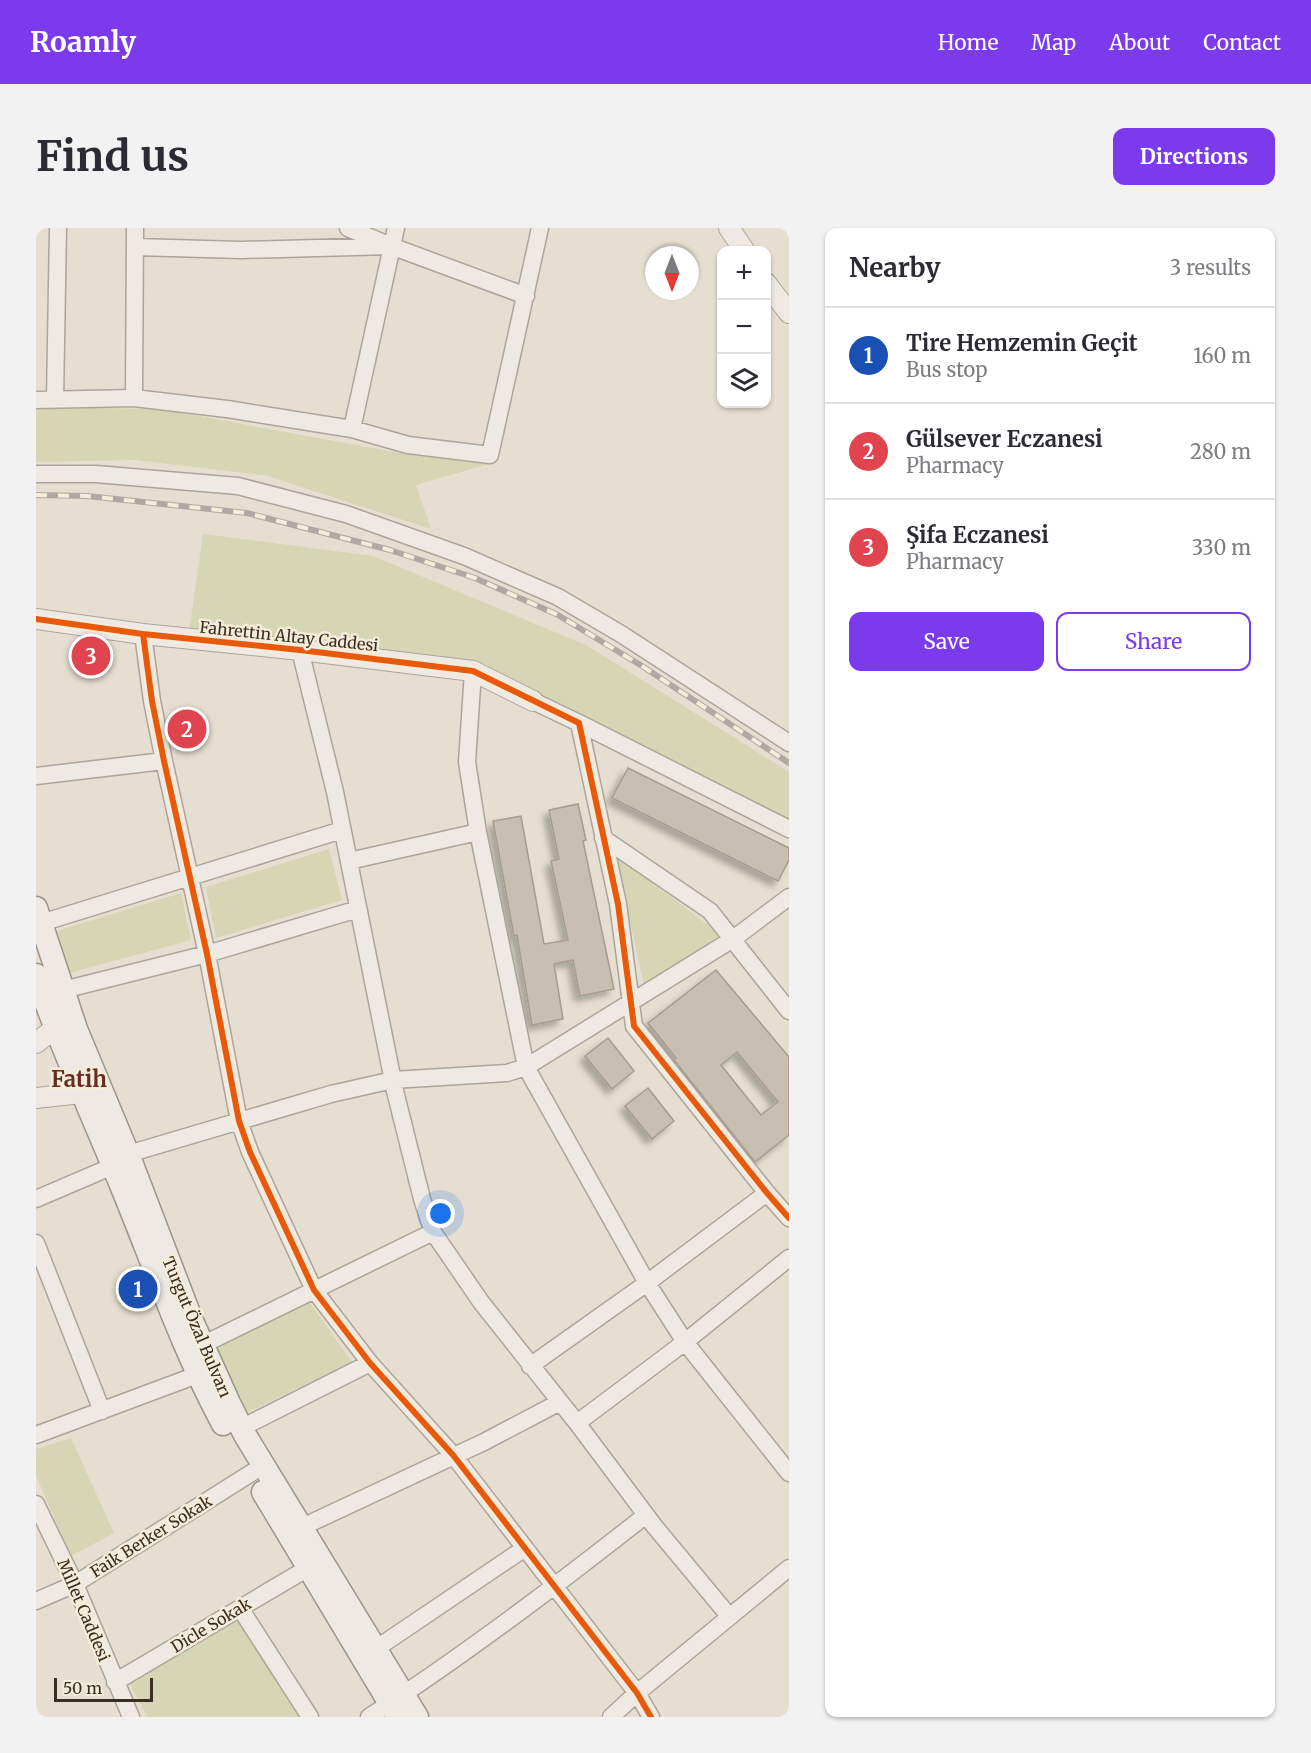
<!DOCTYPE html>
<html lang="en">
<head>
<meta charset="utf-8">
<style>
	:root { --surface:#fff; --page:#f2f2f3; --text:#2b2b33; --muted:#7c7c81; --line:#e1e1e2; --accent:#7c3aed }
	body { margin:0; font-family:Merriweather,serif; background:var(--page); color:var(--text) }
	.controls { position:absolute; right:18px; top:18px; display:grid; overflow:hidden; border-radius:12px; box-shadow:0 2px 4px #0004 }
	.controls button { width:54px; height:54px; display:grid; place-items:center; padding:0; border:0; border-bottom:2px solid var(--line); background:var(--surface); color:var(--text); font:30px sans-serif }
	.compass { position:absolute; left:609px; top:18px; width:54px; height:54px; border-radius:50%; background:var(--surface); box-shadow:0 2px 4px #0004; rotate:180deg }
	.scale { position:absolute; left:18px; bottom:15px; width:99px; box-sizing:border-box; padding-left:6px; border:3px solid #3b2d21; border-top:0; font-size:16px; line-height:21px; white-space:nowrap; color:#3b2d21; -webkit-text-stroke:4px #f5ecd9; paint-order:stroke }
	.you { position:absolute; left:405px; top:986px; width:21px; height:21px; margin:-15px; border:4px solid #fff; border-radius:50%; background:#1a73e8; box-shadow:0 0 0 9px #1a73e833 }
	.badge { display:grid; place-items:center; width:39px; height:39px; border-radius:50%; background:var(--accent); color:#fff; font-size:20px; font-weight:700 }
	.pin { position:absolute; translate:-50% -50%; border:3px solid #fff; box-shadow:0 2px 6px #0006 }
	.list { margin:0; padding:0; list-style:none }
	h2 { display:flex; justify-content:space-between; align-items:center; height:78px; margin:0; padding:0 24px; font-size:26px }
	h2 small { font-size:20px; font-weight:400; color:var(--muted) }
	.list li { display:grid; grid-template-columns:39px 1fr auto; gap:18px; align-items:center; box-sizing:border-box; height:96px; padding:0 24px; border-top:2px solid var(--line) }
	.list b { display:block; font-size:22px; white-space:nowrap }
	.list p { margin:0; font-size:20px; white-space:nowrap; color:var(--muted) }
	.list em { font-size:20px; font-style:normal; color:var(--muted) }
	.actions { display:flex; gap:12px; padding:18px 24px }
	.actions a { flex:1; padding:14px 0; border:2px solid var(--accent); border-radius:12px; text-align:center; font-size:21px; color:var(--accent) }
	.actions .main { background:var(--accent); color:#fff }
	.icon { flex:none; width:33px; height:33px; fill:none; stroke:currentColor; stroke-width:2; stroke-linecap:round; stroke-linejoin:round }
	.map { position:relative; flex:none; width:753px; height:1489px; overflow:hidden; border-radius:12px }
	header { display:flex; align-items:center; gap:36px; box-sizing:border-box; height:84px; padding:0 30px; background:var(--accent); color:#fff }
	header strong { font-size:28px }
	nav { display:flex; gap:33px; margin-inline-start:auto; font-size:21px }
	.intro { display:flex; align-items:center; justify-content:space-between; box-sizing:border-box; height:144px; padding:0 36px }
	h1 { margin:0; font-size:42px }
	.button { padding:15px 27px; border-radius:12px; background:var(--accent); color:#fff; font-size:21px; font-weight:700 }
	main { display:flex; gap:36px; padding:0 36px }
	aside { flex:1; background:var(--surface); border-radius:12px; box-shadow:0 2px 4px #0004 }
	.map>svg:first-child { display:block }
</style>
</head>
<body>
<header>
<strong>Roamly</strong>
<nav><a>Home</a><a>Map</a><a>About</a><a>Contact</a></nav>
</header>
<div class="intro"><h1>Find us</h1><a class="button">Directions</a></div>
<main>
<div class="map">
<svg width="753" height="1489" viewBox="0 0 753 1489">
	<defs>
		<filter id="shadow"><feDropShadow dx="-5.5" dy="5.5" stdDeviation="3" flood-color="#0004"/></filter>
	</defs>
	<rect width="100%" height="100%" fill="#e6dfd1"/>
	<path fill="#d6d5b4" d="M0,179L125,181L380,228L456,235L380,257L395,301L232,248L100,232L0,234Z
		M167,306L337,328L550,417L753,544V601L437,443L152,411Z
		M293,621L306,672L180,710L170,659Z
		M582,632L588,634L679,702L681,710L608,756L581,637Z
		M145,665L155,712L33,745L21,703Z
		M271,1071L316,1134L210,1185L180,1118Z
		M35,1210L78,1305L35,1328L0,1248V1221Z
		M203,1391L263,1489H111L94,1456Z"/>
	<path fill="#c9beb2" stroke="#a69b90" stroke-width="1.5" fill-rule="evenodd" filter="url(#shadow)" d="M592,540L753,620V632L742,653L576,570Z
		M542,576L550,612L547,613L578,761L544,768L537,732L518,736L527,791L496,797L481,707L478,708L457,593L485,588L508,716L532,712L515,633L523,631L513,582Z
		M680,742L753,829V907L719,934L638,832L640,830L612,795ZM701,824L742,874L725,887L685,837Z
		M572,810L598,843L576,861L549,828Z
		M612,860L638,893L616,911L589,878Z"/>
	<g fill="none" stroke-linecap="round" stroke-linejoin="round">
		<defs>
			<path id="minor" d="M312,0L355,18L490,68
				M99,19L205,22L355,18
				M98,170L99,0
				M19,171L22,0
				M0,172L98,170L191,181L316,201L372,217L454,227L504,0
				M316,201L360,0
				M0,246H60L202,258L310,286L428,328L522,369L585,406L753,515
				M107,406L116,473L128,533L171,726L203,893L214,924L278,1062L334,1135L417,1227L601,1465L615,1489
				M264,422L299,564L359,863L386,971L397,1004L445,1074L541,1195L619,1299L693,1388
				M437,443L431,534L442,604L490,839L611,1055L649,1114L753,1245
				M497,473L543,495L582,676L598,798L731,965L753,990
				M543,495L753,601
				M0,548L128,533
				M567,610L674,683L753,783
				M313,633L442,604
				M5,695L306,602
				M27,762L171,726L322,681
				M92,926L295,866L357,852L471,845L490,839L697,711L753,669
				M0,971L77,938
				M0,1015L66,1183
				M166,1117L397,1004
				M494,1138L611,1055L731,965
				M541,1195L649,1114L753,1030
				M205,1200L334,1135
				M0,1207L161,1147
				M0,1276L39,1356L95,1489
				M266,1299L448,1214L524,1174
				M0,1373L39,1356L228,1237
				M204,1380L274,1489
				M341,1420L489,1320
				M79,1454L272,1340
				M333,1489C429,1427 520,1358 610,1287
				M575,1489L601,1465L753,1340"/>
			<path id="tertiary" d="M693,0L708,22
				M730,55L753,85
				M0,391L107,406L264,422L437,443L497,473
				M0,815L18,801
				M0,870L45,865"/>
			<path id="secondary" d="M0,680L40,801L92,926L156,1093L193,1175L209,1207L381,1489
				M0,747C25,820 58,890 87,962C119,1040 147,1122 187,1196
				M227,1264L362,1489"/>
		</defs>
		<use href="#minor" stroke="#aca499" stroke-width="19"/>
		<use href="#tertiary" stroke="#aca499" stroke-width="22"/>
		<use href="#secondary" stroke="#9b948a" stroke-width="25"/>
		<use href="#minor" stroke="#eeeae3" stroke-width="16"/>
		<use href="#tertiary" stroke="#eeeae3" stroke-width="20"/>
		<use href="#secondary" stroke="#eeeae3" stroke-width="22"/>
		<defs>
			<path id="rail" d="M0,267L51,268L211,285L354,322L439,350L522,387L606,438L753,535"/>
		</defs>
		<use href="#rail" stroke="#aea9a2" stroke-width="6"/>
		<use href="#rail" stroke="#f5ecd9" stroke-width="4" stroke-dasharray="11" stroke-linecap="butt"/>
		<defs>
			<path id="cycleway" d="M0,391L107,406L264,422L437,443L543,495L582,676L598,798L731,965L753,990
				M107,406L116,473L128,533L171,726L203,893L214,924L278,1062L334,1135L417,1227L601,1465L615,1489"/>
		</defs>
		<use href="#cycleway" stroke="#f5ecd9" stroke-width="10"/>
		<use href="#cycleway" stroke="#e8590c" stroke-width="6"/>
	</g>
	<g text-anchor="middle" stroke-width="5" stroke-linejoin="round" paint-order="stroke">
		<g font-size="16" fill="#3b2d21" stroke="#f5ecd9">
			<text transform="translate(253 408) rotate(6)" y="6">Fahrettin Altay Caddesi</text>
			<text transform="translate(161 1099) rotate(67)" y="6">Turgut Özal Bulvarı</text>
			<text transform="translate(115 1308) rotate(-32)" y="6">Faik Berker Sokak</text>
			<text transform="translate(48 1382) rotate(67)" y="6">Millet Caddesi</text>
			<text transform="translate(175 1397) rotate(-31)" y="6">Dicle Sokak</text>
		</g>
		<g font-size="22" font-weight="bold" fill="#662e22" stroke="#f5ecd9">
			<text x="43" y="859">Fatih</text>
		</g>
	</g>
</svg>
<div class="controls">
<button>+</button>
<button>−</button>
<button><svg class="icon" aria-label="layers" viewBox="0 0 24 24"><path d="M12 4l9 5-9 5-9-5zM3 14l9 5 9-5"/></svg></button>
</div>
<svg class="compass" viewBox="-18 -18 36 36"><path d="M0-13l5 13h-10z" fill="#e53935"/><path d="M0 13l5-13h-10z" fill="#7c7c81"/></svg>
<div class="scale">50 m</div>
<div class="you"></div>
<div class="pin badge" style="left:102px;top:1061px;background:#1a4fb4">1</div>
<div class="pin badge" style="left:151px;top:501px;background:#e0444e">2</div>
<div class="pin badge" style="left:55px;top:428px;background:#e0444e">3</div>
</div>
<aside>
<h2>Nearby<small>3 results</small></h2>
<ul class="list">
<li><span class="badge" style="background:#1a4fb4">1</span><div><b>Tire Hemzemin Geçit</b><p>Bus stop</p></div><em>160 m</em></li>
<li><span class="badge" style="background:#e0444e">2</span><div><b>Gülsever Eczanesi</b><p>Pharmacy</p></div><em>280 m</em></li>
<li><span class="badge" style="background:#e0444e">3</span><div><b>Şifa Eczanesi</b><p>Pharmacy</p></div><em>330 m</em></li>
</ul>
<div class="actions"><a class="main">Save</a><a>Share</a></div>
</aside>
</main>
</body>
</html>
